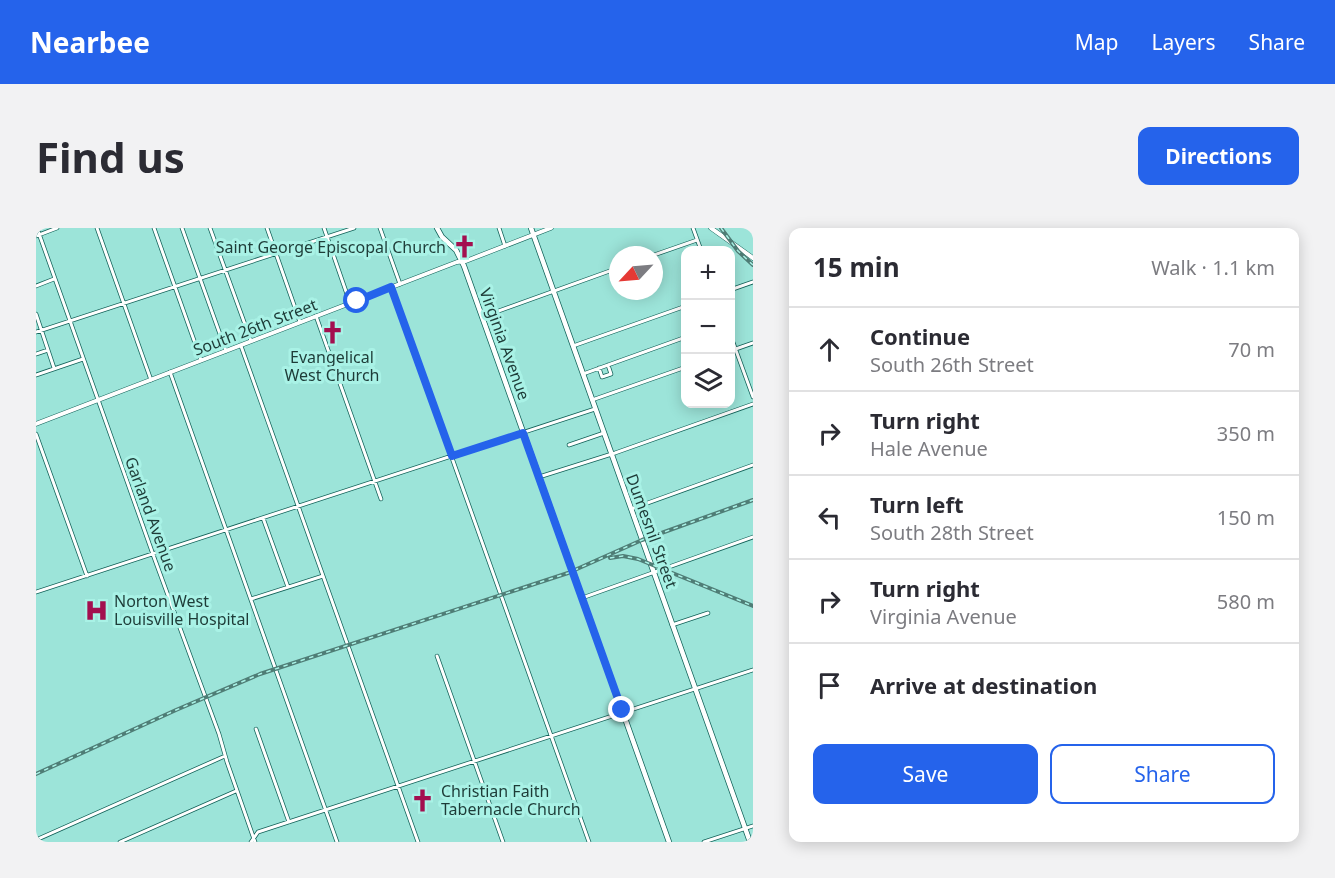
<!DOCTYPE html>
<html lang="en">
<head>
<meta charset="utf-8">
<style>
	:root { --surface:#fff; --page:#f2f2f3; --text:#2b2b33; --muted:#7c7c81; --line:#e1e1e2; --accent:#2563eb }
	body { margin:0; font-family:"Noto Sans",sans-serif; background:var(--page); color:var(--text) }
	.controls { position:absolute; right:18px; top:18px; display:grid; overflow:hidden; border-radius:12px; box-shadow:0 3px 15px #0003 }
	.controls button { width:54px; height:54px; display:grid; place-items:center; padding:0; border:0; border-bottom:2px solid var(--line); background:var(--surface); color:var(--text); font:30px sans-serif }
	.compass { position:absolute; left:573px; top:18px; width:54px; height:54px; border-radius:50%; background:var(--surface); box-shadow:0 3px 15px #0003; rotate:244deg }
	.stop { position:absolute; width:18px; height:18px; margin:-14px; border:4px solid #2563eb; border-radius:50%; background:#fff }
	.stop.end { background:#2563eb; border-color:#fff; box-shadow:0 2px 6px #0008 }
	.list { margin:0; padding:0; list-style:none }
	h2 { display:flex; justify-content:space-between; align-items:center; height:78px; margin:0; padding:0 24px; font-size:26px }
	h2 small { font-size:20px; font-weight:400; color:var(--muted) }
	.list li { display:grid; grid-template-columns:39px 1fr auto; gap:18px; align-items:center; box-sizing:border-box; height:84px; padding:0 24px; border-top:2px solid var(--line) }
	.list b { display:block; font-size:22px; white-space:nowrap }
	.list p { margin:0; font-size:20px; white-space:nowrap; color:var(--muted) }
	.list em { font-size:20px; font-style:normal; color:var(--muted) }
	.actions { display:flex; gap:12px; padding:18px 24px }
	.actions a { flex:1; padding:14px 0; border:2px solid var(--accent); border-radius:12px; text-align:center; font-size:21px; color:var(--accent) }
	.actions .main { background:var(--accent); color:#fff }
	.icon { flex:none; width:33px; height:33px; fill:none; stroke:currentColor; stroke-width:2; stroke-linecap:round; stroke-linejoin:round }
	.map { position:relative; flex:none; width:717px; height:614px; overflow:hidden; border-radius:12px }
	header { display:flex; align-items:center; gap:36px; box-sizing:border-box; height:84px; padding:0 30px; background:var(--accent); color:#fff }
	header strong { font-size:28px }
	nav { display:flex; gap:33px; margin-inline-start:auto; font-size:21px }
	.intro { display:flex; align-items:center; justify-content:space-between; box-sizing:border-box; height:144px; padding:0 36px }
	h1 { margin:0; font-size:42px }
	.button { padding:15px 27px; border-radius:12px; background:var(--accent); color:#fff; font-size:21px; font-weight:700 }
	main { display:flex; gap:36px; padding:0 36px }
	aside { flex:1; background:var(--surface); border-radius:12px; box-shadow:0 3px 15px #0003 }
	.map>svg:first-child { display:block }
</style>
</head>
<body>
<header>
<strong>Nearbee</strong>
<nav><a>Map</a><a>Layers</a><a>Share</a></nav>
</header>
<div class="intro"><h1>Find us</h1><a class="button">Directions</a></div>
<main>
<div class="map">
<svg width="717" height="614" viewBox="0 0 717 614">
	<rect width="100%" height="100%" fill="#9ce4d9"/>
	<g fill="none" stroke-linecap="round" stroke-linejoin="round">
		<defs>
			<path id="minor" d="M1,0L119,332L183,506L191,534L219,614
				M61,0L115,152
				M118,0L165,132
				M146,0L190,123
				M174,0L215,113
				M231,0L264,94
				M288,0L314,75
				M344,0L364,56
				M463,0L469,18
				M657,0L665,22
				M0,8L21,0
				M618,27L661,12
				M0,58L18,51
				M355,59L553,614
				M694,62L717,54
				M0,86L18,140
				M280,88L345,271
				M446,89L582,40
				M0,104L318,0
				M694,106L717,169
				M205,118L382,614
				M537,118L650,78
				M694,123L717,115
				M0,126L12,122
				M563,140L566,149L575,146L572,137
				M134,144L301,614
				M547,146L650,109
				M0,147L47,131
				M556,172L650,139
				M0,206L51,348
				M533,217L568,205
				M503,249L579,225L717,176
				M595,281L717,237
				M227,290L252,359
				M0,364L559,181
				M546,370L717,309
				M215,371L287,348
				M636,397L672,385
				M401,428L467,614
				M220,501L253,594
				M0,612L189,528
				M84,614L200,563
				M215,614L222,604L717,442
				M668,614L717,598"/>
			<path id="tertiary" d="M675,0L717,30
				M0,196L421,34L430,33L515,0"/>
			<path id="secondary" d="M401,0L406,9L420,22L428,38L633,614
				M495,0L714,614"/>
		</defs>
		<use href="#minor" stroke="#116158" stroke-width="4.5"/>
		<use href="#tertiary" stroke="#116158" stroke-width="5"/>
		<use href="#secondary" stroke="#116158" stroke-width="6"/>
		<use href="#minor" stroke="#fff" stroke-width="3"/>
		<use href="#tertiary" stroke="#fff" stroke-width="4"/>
		<use href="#secondary" stroke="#fff" stroke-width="4.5"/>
		<defs>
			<path id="rail" d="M685,0L702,23L717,37
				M574,330L587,328L602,331L717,378
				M0,546L140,482L224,446L532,345L606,312L717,272"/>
		</defs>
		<use href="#rail" stroke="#4f7d76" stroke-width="4"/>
		<use href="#rail" stroke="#a9f2e6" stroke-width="1.5" stroke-dasharray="4.5" stroke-linecap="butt"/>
	</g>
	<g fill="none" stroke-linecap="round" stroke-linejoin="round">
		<path stroke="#2563eb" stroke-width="8" d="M321,73L355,59L416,228L487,205L586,482"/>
	</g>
	<defs>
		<symbol id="church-bare" viewBox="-9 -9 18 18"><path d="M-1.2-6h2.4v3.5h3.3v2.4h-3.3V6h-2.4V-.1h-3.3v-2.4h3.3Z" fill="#a30f4f" stroke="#a9f2e6" stroke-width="2.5" paint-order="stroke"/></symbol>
		<symbol id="hospital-bare" viewBox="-9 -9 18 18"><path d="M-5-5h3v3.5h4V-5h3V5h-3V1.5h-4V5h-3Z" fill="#a30f4f" stroke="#a9f2e6" stroke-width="2.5" paint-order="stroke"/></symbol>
	</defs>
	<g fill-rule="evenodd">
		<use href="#church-bare" x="412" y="2" width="33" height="33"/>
		<use href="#church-bare" x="280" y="88" width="33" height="33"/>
		<use href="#hospital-bare" x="44" y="366" width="33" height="33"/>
		<use href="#church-bare" x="370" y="556" width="33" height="33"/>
	</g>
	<g text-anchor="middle" stroke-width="6" stroke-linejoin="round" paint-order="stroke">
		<g font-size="16" fill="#1e3c38" stroke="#a9f2e6" text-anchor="start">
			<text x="410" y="25" text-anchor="end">Saint George Episcopal Church</text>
			<text x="296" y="135" text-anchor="middle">Evangelical<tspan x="296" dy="18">West Church</tspan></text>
			<text x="78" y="379">Norton West<tspan x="78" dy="18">Louisville Hospital</tspan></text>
			<text x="405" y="569">Christian Faith<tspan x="405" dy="18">Tabernacle Church</tspan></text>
		</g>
		<g font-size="16" fill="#1e3c38" stroke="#a9f2e6">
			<text transform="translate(219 99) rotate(-21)" y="6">South 26th Street</text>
			<text transform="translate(469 116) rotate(70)" y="6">Virginia Avenue</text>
			<text transform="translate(115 286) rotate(70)" y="6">Garland Avenue</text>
			<text transform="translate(616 303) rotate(70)" y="6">Dumesnil Street</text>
		</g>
	</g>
</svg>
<div class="controls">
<button>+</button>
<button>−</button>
<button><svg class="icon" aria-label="layers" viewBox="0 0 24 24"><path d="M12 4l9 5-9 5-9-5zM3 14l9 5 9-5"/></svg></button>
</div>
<svg class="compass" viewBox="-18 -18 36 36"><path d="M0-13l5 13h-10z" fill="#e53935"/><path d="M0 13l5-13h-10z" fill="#7c7c81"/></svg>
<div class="stop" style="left:321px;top:73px"></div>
<div class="stop end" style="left:586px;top:482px"></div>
</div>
<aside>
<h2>15 min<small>Walk · 1.1 km</small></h2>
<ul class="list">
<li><svg class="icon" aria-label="ahead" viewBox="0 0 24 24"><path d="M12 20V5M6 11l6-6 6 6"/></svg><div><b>Continue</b><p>South 26th Street</p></div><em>70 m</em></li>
<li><svg class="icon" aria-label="right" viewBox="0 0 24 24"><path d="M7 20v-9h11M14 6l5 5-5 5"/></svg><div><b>Turn right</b><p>Hale Avenue</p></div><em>350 m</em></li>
<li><svg class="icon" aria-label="left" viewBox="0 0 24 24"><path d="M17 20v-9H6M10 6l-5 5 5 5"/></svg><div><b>Turn left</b><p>South 28th Street</p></div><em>150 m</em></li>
<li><svg class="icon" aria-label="right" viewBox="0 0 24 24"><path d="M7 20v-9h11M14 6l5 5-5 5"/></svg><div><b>Turn right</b><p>Virginia Avenue</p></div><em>580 m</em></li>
<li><svg class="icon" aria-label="arrive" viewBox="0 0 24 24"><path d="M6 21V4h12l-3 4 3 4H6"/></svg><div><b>Arrive at destination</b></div></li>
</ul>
<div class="actions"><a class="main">Save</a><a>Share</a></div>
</aside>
</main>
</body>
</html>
